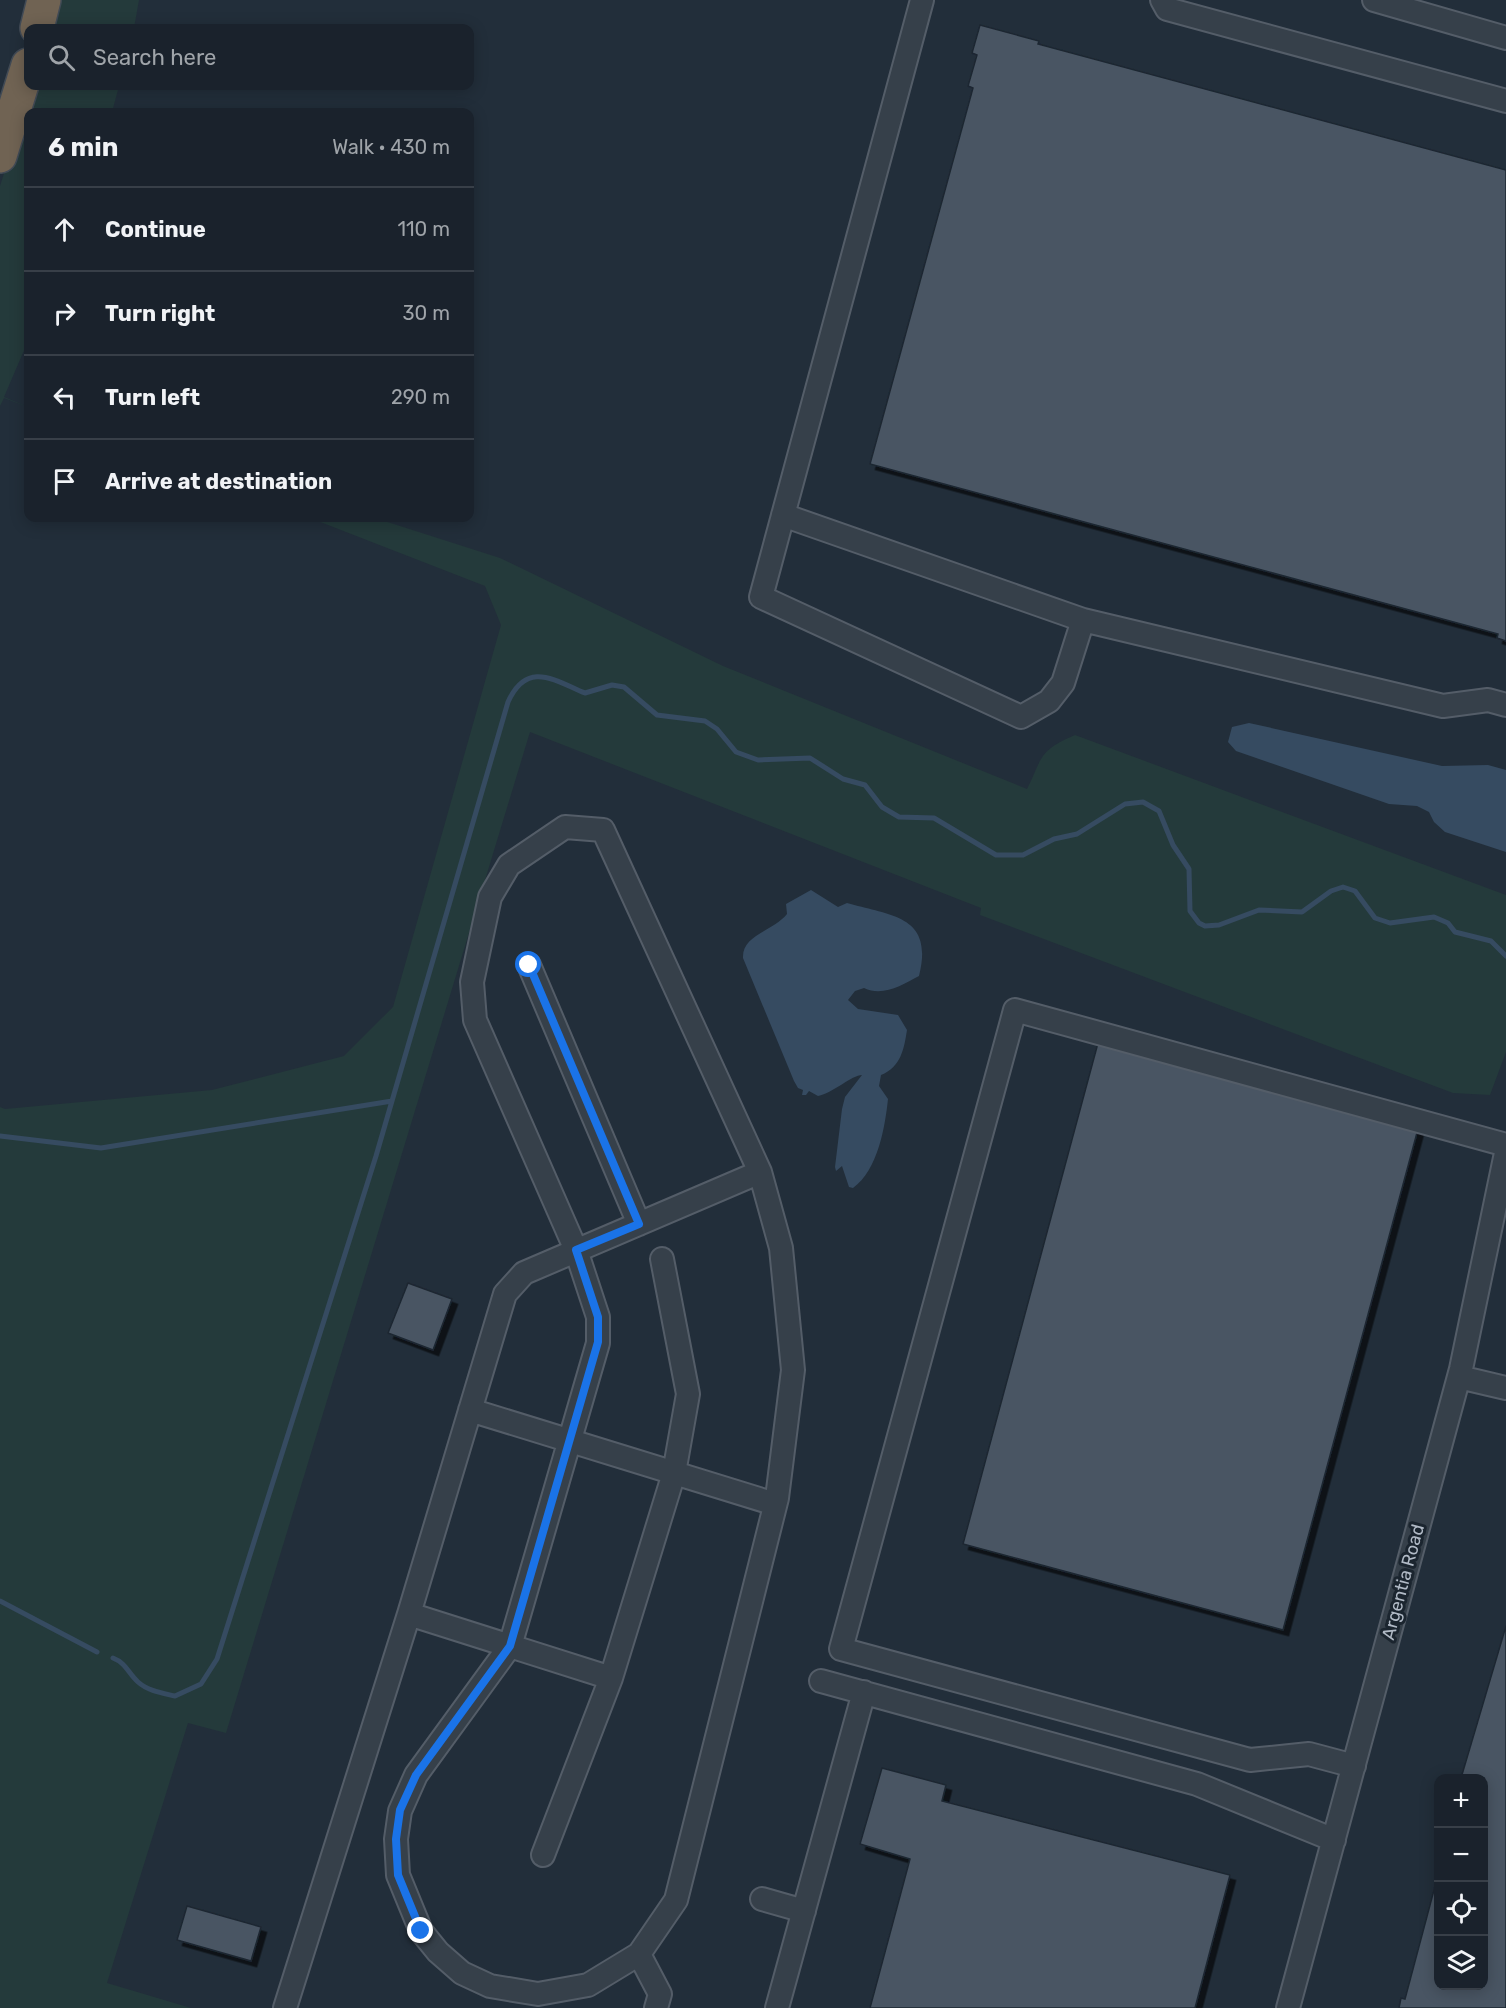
<!DOCTYPE html>
<html lang="en">
<head>
<meta charset="utf-8">
<style>
	:root { --surface:#1a222c; --page:#272f38; --text:#f1f3f6; --muted:#9fa4a9; --line:#383f48 }
	body { margin:0; font-family:Rubik,sans-serif; background:var(--page); color:var(--text) }
	.controls { position:absolute; right:18px; bottom:18px; display:grid; overflow:hidden; border-radius:12px; box-shadow:0 3px 15px #0003 }
	.controls button { width:54px; height:54px; display:grid; place-items:center; padding:0; border:0; border-bottom:2px solid var(--line); background:var(--surface); color:var(--text); font:30px sans-serif }
	.stop { position:absolute; width:18px; height:18px; margin:-14px; border:4px solid #1a73e8; border-radius:50%; background:#fff }
	.stop.end { background:#1a73e8; border-color:#fff; box-shadow:0 2px 6px #0008 }
	.list { margin:0; padding:0; list-style:none }
	h2 { display:flex; justify-content:space-between; align-items:center; height:78px; margin:0; padding:0 24px; font-size:26px }
	h2 small { font-size:20px; font-weight:400; color:var(--muted) }
	.list li { display:grid; grid-template-columns:39px 1fr auto; gap:18px; align-items:center; box-sizing:border-box; height:84px; padding:0 24px; border-top:2px solid var(--line) }
	.list b { display:block; font-size:22px; white-space:nowrap }
	.list em { font-size:20px; font-style:normal; color:var(--muted) }
	.icon { flex:none; width:33px; height:33px; fill:none; stroke:currentColor; stroke-width:2; stroke-linecap:round; stroke-linejoin:round }
	.map { position:relative; flex:none; width:1506px; height:2008px; overflow:hidden }
	.search { position:absolute; background:var(--surface); box-shadow:0 3px 15px #0003; left:24px; top:24px; width:450px; height:66px; display:flex; align-items:center; gap:15px; box-sizing:border-box; padding:0 21px; border-radius:12px; color:var(--muted); font-size:22px }
	.panel { position:absolute; background:var(--surface); box-shadow:0 3px 15px #0003; left:24px; top:108px; width:450px; height:414px; border-radius:12px }
	.map>svg:first-child { display:block }
</style>
</head>
<body>
<div class="map">
<svg width="1506" height="2008" viewBox="0 0 1506 2008">
	<defs>
		<filter id="shadow"><feDropShadow dx="5.5" dy="5.5" stdDeviation="0" flood-color="#0009"/></filter>
	</defs>
	<rect width="100%" height="100%" fill="#222e3a"/>
	<path fill="#243a3b" d="M51,0H139L134,28H46Z
		M32,86H119L112,112H28V341L4,397L28,407L4,398L0,406V186Z
		M310,518H375L500,558L723,666L1027,789C1043,757 1038,751 1075,735L1506,895V1052L1490,1095L1453,1093L980,915L981,908L530,732L226,1733L188,1723L107,1983L191,2008H0V1107L5,1109L212,1090L344,1056L393,1007L501,625L485,586Z"/>
	<path fill="#364b61" d="M1249,723L1442,766L1488,765L1506,770V852L1445,832L1434,822L1429,812L1417,806L1389,804L1236,751L1228,742L1232,727Z
		M811,890L838,907L847,903C893,916 934,916 919,976C902,985 883,997 864,988L855,991L848,1000L858,1009L898,1015L907,1030C904,1049 901,1067 881,1075L879,1086L888,1099C885,1127 878,1170 853,1188L849,1187L842,1166L836,1171L835,1167L842,1109L845,1097L862,1075C852,1075 833,1093 818,1096L809,1091L806,1095H802L803,1090L798,1088L794,1081L743,958C742,935 772,932 787,914L786,904Z"/>
	<g fill="none" stroke-linecap="round" stroke-linejoin="round">
		<path stroke="#364b61" stroke-width="5" d="M0,1136L101,1148L392,1101
			M0,1601L97,1652
			M113,1658C126,1663 128,1673 138,1682C148,1691 162,1693 175,1696L201,1684L217,1659L376,1156L508,702C527,660 554,680 585,693L612,685L624,687L657,715L705,721L717,729L736,752L758,760L810,758L843,779L865,785L882,807L899,817L934,818L996,855H1023L1054,839L1077,834L1125,804L1143,802L1159,811L1173,845L1189,869L1190,911L1199,923L1205,926L1219,925L1259,910L1302,912L1331,891L1343,887L1355,891L1375,918L1390,923L1434,917L1448,923L1455,932L1491,941L1506,956"/>
	</g>
	<path fill="#485563" stroke="#1d2731" stroke-width="1.5" filter="url(#shadow)" d="M980,25L1039,41L1038,44L1506,170V641L1497,638L1498,634L870,464L973,88L968,86L977,55L972,53Z
		M1098,1043L1418,1129L1283,1630L963,1544Z
		M408,1283L452,1299L433,1350L388,1333Z
		M1506,1626V2008H1399L1401,1998L1405,1999L1438,1875V1986H1484V1778H1461Z
		M882,1768L946,1785L942,1801L1230,1875L1195,2008H870L910,1859L860,1844Z
		M187,1906L261,1927L251,1961L177,1940Z"/>
	<g fill="none" stroke-linecap="round" stroke-linejoin="round">
		<defs>
			<path id="minor" d="M1162,0L1167,9L1506,101
				M1374,0L1506,38
				M783,515L1083,620L1063,683L1049,701L1021,717L761,597L922,0
				M1083,620L1443,706L1488,700L1506,705
				M565,827L603,830L760,1172L781,1248L793,1370L777,1498L676,1900L639,1954L588,1985L538,1994L490,1986L462,1973L438,1952L421,1931L398,1875L396,1839L400,1811L416,1775L510,1646L598,1343V1317L576,1250L475,1020L472,982L490,897L509,865Z
				M529,965L639,1224
				M1459,1377L1506,1388
				M470,1410L775,1504
				M409,1614L611,1678
				M821,1681L1197,1784L1334,1840
				M1354,1766L1309,1754L1250,1760L841,1649L1015,1010L1506,1145
				M543,1855L611,1678L674,1473L688,1394L662,1259
				M762,1899L804,1911
				M639,1954L660,1994L656,2008
				M285,2008L409,1614L505,1294L524,1273L760,1172
				M777,2008L864,1692
				M1288,2008L1461,1369L1506,1153"/>
			<path id="highway" d="M37,28L44,0
				M0,156L28,65"/>
		</defs>
		<use href="#minor" stroke="#545d68" stroke-width="26"/>
		<use href="#highway" stroke="#414a55" stroke-width="36"/>
		<use href="#minor" stroke="#36404a" stroke-width="22"/>
		<use href="#highway" stroke="#706353" stroke-width="33"/>
	</g>
	<g fill="none" stroke-linecap="round" stroke-linejoin="round">
		<path stroke="#1a73e8" stroke-width="8" d="M421,1931L398,1875L396,1839L400,1810L416,1775L510,1646L598,1342V1317L576,1250L639,1224L529,965"/>
	</g>
	<g text-anchor="middle" stroke-width="6" stroke-linejoin="round" paint-order="stroke">
		<g font-size="18" fill="#b1bac6" stroke="#1b252f">
			<text transform="translate(1403 1582) rotate(-75)" y="6">Argentia Road</text>
		</g>
	</g>
</svg>
<div class="controls">
<button>+</button>
<button>−</button>
<button><svg class="icon" aria-label="locate" viewBox="0 0 24 24"><circle cx="12" cy="12" r="6"/><path d="M12 2v4M12 18v4M2 12h4M18 12h4"/></svg></button>
<button><svg class="icon" aria-label="layers" viewBox="0 0 24 24"><path d="M12 4l9 5-9 5-9-5zM3 14l9 5 9-5"/></svg></button>
</div>
<div class="stop" style="left:529px;top:965px"></div>
<div class="stop end" style="left:421px;top:1931px"></div>
<div class="search"><svg class="icon" aria-label="search" viewBox="0 0 24 24"><circle cx="10" cy="10" r="6"/><path d="M15 15l6 6"/></svg>Search here</div>
<section class="panel">
<h2>6 min<small>Walk · 430 m</small></h2>
<ul class="list">
<li><svg class="icon" aria-label="ahead" viewBox="0 0 24 24"><path d="M12 20V5M6 11l6-6 6 6"/></svg><div><b>Continue</b></div><em>110 m</em></li>
<li><svg class="icon" aria-label="right" viewBox="0 0 24 24"><path d="M7 20v-9h11M14 6l5 5-5 5"/></svg><div><b>Turn right</b></div><em>30 m</em></li>
<li><svg class="icon" aria-label="left" viewBox="0 0 24 24"><path d="M17 20v-9H6M10 6l-5 5 5 5"/></svg><div><b>Turn left</b></div><em>290 m</em></li>
<li><svg class="icon" aria-label="arrive" viewBox="0 0 24 24"><path d="M6 21V4h12l-3 4 3 4H6"/></svg><div><b>Arrive at destination</b></div></li>
</ul>
</section>
</div>
</body>
</html>
